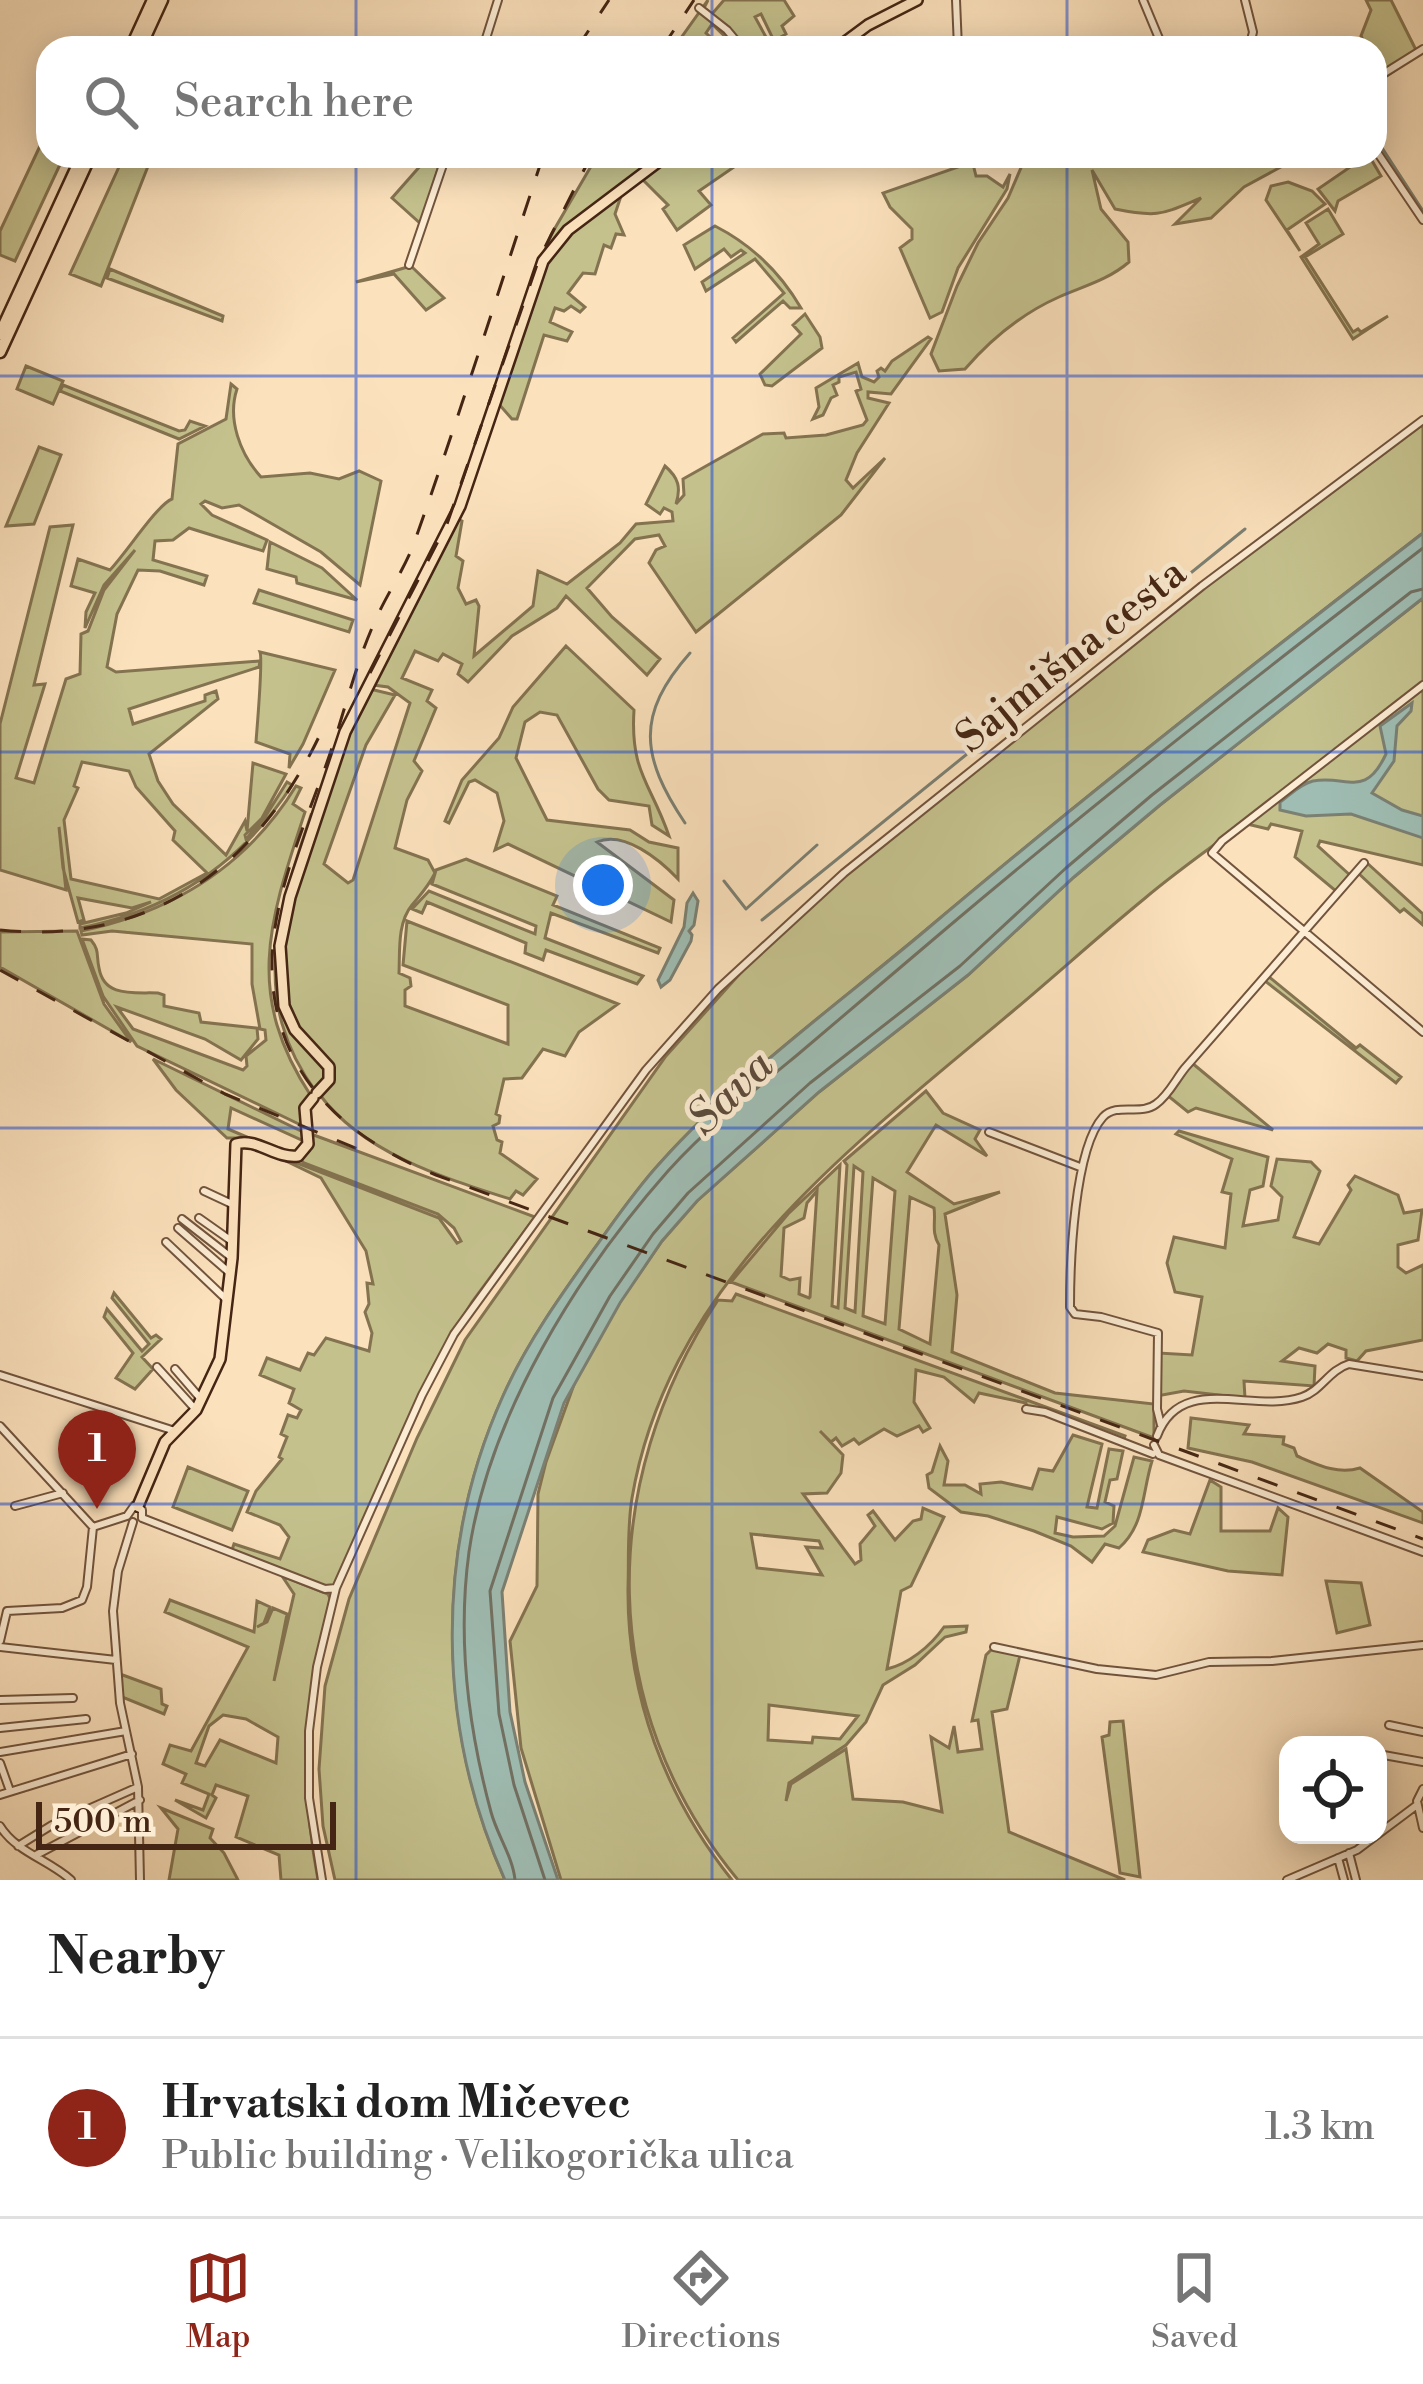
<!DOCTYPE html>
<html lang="en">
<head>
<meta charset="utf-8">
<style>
	:root { --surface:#fff; --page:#f6f6f6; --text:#222; --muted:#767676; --line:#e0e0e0; --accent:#8f2418 }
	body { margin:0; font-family:"Libre Bodoni",serif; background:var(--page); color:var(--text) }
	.controls { position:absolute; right:36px; bottom:36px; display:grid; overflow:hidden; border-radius:24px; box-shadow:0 6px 30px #0003 }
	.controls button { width:108px; height:108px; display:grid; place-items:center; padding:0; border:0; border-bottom:3px solid var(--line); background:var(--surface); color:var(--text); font:60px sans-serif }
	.scale { position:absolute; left:36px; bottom:30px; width:300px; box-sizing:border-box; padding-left:12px; border:6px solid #452513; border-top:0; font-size:33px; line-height:42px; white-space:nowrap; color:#452513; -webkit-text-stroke:9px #fcecd3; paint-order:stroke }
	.you { position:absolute; left:603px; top:885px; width:42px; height:42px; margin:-30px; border:9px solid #fff; border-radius:50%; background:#1a73e8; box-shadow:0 0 0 18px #1a73e833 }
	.badge { display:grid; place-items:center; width:78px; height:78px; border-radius:50%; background:var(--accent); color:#fff; font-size:39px; font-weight:700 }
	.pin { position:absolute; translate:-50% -99px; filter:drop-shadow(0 3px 6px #0008) }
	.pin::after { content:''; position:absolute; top:63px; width:42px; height:36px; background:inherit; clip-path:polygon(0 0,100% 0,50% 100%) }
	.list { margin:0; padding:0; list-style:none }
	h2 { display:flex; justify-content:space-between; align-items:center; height:156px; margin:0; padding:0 48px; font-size:51px }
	h2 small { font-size:39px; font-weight:400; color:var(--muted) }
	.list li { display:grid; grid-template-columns:78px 1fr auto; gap:36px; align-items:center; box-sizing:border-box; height:180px; padding:0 48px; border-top:3px solid var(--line) }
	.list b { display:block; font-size:45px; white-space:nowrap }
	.list p { margin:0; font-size:39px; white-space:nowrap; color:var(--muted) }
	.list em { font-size:39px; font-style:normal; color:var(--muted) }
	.icon { flex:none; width:66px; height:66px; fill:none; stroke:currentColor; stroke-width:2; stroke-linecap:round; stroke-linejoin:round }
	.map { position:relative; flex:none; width:1423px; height:1880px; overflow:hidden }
	.search { position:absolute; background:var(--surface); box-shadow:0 6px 30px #0003; left:36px; right:36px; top:36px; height:132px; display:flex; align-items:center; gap:30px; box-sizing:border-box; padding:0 42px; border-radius:36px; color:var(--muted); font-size:45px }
	.sheet { height:336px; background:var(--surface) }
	nav { display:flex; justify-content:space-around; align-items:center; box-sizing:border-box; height:168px; border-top:3px solid var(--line); background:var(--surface); font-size:33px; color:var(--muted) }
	nav a { display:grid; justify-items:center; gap:6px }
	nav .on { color:var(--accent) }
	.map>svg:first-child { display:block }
</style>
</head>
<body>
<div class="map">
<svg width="1423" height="1880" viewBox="0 0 1423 1880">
	<rect width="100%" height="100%" fill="#fbe1bc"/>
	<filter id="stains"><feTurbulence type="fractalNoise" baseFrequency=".00167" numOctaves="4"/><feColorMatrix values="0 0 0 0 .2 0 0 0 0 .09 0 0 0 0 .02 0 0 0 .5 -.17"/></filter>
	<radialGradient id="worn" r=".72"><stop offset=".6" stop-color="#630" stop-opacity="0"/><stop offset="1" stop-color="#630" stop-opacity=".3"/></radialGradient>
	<path fill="#c4c18d" stroke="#847350" stroke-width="3" fill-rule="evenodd" d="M708,0L704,8L712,14L724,0H784L794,16L782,26L786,34L774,41L761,14L755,17L772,48H737L712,24L706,33L722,48H705L697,41L692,48L676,45Z
		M1366,0H1391L1416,50L1375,76V48H1367L1361,36L1371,10Z
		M48,129V156H64L15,261L0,255V231Z
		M124,156H152L101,286L70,274Z
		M429,156H442L421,224L392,198Z
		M597,156H663L565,231L537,270L551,235Z
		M669,156H734V167L699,191L711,205L677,230L663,209L668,205L640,177Z
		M962,156H971L976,176H987L1003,187L1010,174L1007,189L958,268L942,312L930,318L900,248L912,239V229L890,207L883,193L961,166Z
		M1026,156H1301L1244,187L1211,218L1175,224L1201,198C1162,214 1159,218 1115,209L1092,170L1101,209L1128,242L1129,262C1108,280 1084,286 1059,297C1023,313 991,339 965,369L939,371L931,354L957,286L978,243L1008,198Z
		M1371,159L1381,176L1338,201L1335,211L1318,189L1353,165Z
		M1288,182L1312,191L1325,204L1287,230L1300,251L1266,200L1271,186Z
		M623,190L615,214L624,235L616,234L611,248L604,245L595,274L583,273L568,293L585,307L580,312L571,306L564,311L555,308L550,322L572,332L567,341L544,335L517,419H512L497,402L537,278L556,246Z
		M1328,209L1343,234L1305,257L1353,332L1358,329L1361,332L1388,316L1353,339L1301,257L1319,244L1306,223Z
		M715,226C752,245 780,272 801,308H790L783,301L736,342L733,338L784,293L755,259L706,291L702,282L745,253L741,250L731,257L724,249L695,269L684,245Z
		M411,266L444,298L426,310L394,274L356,282Z
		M110,269L223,316L222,321L107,278Z
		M805,314L820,337L822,348L772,386L765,385L760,374L801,334L793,325Z
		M928,337L931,339L891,394L868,392V398L889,403L857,453L846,480L853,488L885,458L841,515L696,632L649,563L656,550L665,546L659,535L635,539L587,588L612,617L660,659L647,675L566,596L557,608L512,636L468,682L458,674L462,664L443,654L438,661L415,651L402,678L432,690L427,701L436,708L414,761L422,771L407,800L395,848L428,860L435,873C428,887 421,894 412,905C397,923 400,952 399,973L410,978L411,986L405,990V1006L508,1044V1005L403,965L407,921L618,1004L579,1032L565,1056L543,1049L522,1078L504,1079L496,1114L500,1116L499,1123L493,1126L497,1140L502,1142L500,1153L537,1179L523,1195L516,1191L510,1199C444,1178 363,1153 320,1095L333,1074V1066C319,1046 294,1034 288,1009C265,923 332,767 370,689L395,695L366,745L324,864L348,883L353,880L410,703L388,687L373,685L458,519L462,521L456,556L463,561L458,588L466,604L476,600L479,606L474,656L533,606L538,571L567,584L620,543L636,524L673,521L672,512L664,508L660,514L646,504L665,466C679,478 681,488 676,504L684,495L683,479L763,434L784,433L786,438L826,435L863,425L867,420L856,391L861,389L856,372L839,377V382L833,385L837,395L831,398L823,415L813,419L819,407L816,388L858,363L862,377L874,382L879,377L877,371L881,368L885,371L892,361Z
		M26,366L63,381L53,404L17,389Z
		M231,384L237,389C227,419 240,454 261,477L310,473L339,479L359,471L381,481L360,585L321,552L255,514L239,505L222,508L205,501L201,504L212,515L267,540L263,551L189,528L173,540L155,541L153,560L207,576L204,585L160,571L138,570L117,614L107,667L116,672L260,661L259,667L129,709L133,724L205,701V695L216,691L218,699L149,754L158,781L173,804L226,855L245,821L247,831L253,763L286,774L262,818L245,835L246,839L265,817L287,782L292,785C242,863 171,910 80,928V924L126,913L151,902L132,908L78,898L84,920L78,922L63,868L59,827L66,890L0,870V724L50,527L73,525L34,685L45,684L16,778L34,783L66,679L80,674L81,634L88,631L104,590L135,550L104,585L85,628L86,612L95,593L71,586L78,559L110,570C127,552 157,505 172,499L178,444L226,419ZM82,762L129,771L136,787L175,831L173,840L207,873L159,899L71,879L64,820L78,788L74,786Z
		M63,385L179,431L185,430L190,421L205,426L179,439L60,391Z
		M1423,424V533C1257,661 1093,789 933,924C842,1001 740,1074 660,1163C636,1189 615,1220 594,1249C561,1295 526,1344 503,1396C434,1549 437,1727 505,1880H335L323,1826L319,1769L325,1686L349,1599L417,1438L465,1340L666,1056L762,949L844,876L1203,589Z
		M39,447L61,455L34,524L6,526Z
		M270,542L322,568L357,600L297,583L296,577L267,569Z
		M259,590L353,620L349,632L254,603Z
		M1423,598V683C1371,724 1319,766 1267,806C1226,837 1183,866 1144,899C1100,935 1057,974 1013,1011C855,1144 669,1280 632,1498C627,1529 629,1558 628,1588C627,1696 665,1796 732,1880H561L521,1748L510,1641L537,1586L538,1494L546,1462L576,1379L619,1303L662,1241L697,1201L819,1092L968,975L1074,877L1160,805Z
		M566,646L634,710C630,773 651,783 669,836L652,825L649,806L609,800L598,789L557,715L540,712L525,722L516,758L547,820L630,830L649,842L678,848V879C660,860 624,830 597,842L674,900L671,922L508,844L495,850L504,821L497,793L475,780L469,782L449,823L445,821L462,780L499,738L513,707Z
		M260,652L335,670L303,744L289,768L290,754L256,742C257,728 263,660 260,652Z
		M1423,689V865L1320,841L1318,846L1351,876L1337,892L1295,857L1302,831L1271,824L1268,829L1247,824Z
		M296,786L301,788L293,804L305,812C270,919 243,993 311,1096L302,1106L305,1127L137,1046L103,996L82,939L91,940C100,951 96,955 99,968C104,998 134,992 158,993L164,995V1006L199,1013L201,1022L257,1028L258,1039L241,1060L205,1039L117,1007L133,1029L243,1070L247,1066L246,1056L266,1040L265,1030L260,1029L252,984V944L112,931L82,935L81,931C172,912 247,866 296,786Z
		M311,815L314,816L282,922L281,1004L321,1058L328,1075L316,1092C248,999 278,913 311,815Z
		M466,859L557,896L553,905L660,948L658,953L551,913L545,938L643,976L637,984L546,950L543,960L525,953L526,943L427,902L422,913L412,909L429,891L535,934L536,926L432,884L436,870Z
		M1366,862L1423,914V925L1404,909L1400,912L1357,872Z
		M77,931L104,1004L131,1042L0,967V932Z
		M1268,976L1356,1048L1360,1045L1401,1077L1396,1083L1265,981Z
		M153,1059L305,1133L306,1142L231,1108L228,1129L249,1138H227L176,1090Z
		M1192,1063L1273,1130L1196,1108L1188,1112L1167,1095Z
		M926,1091L943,1113L980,1130L975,1139L987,1156L936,1125L907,1172L954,1204L1000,1192L945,1214L957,1295L952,1352L1055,1393L1154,1404V1438L731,1282L788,1214L840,1165L832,1306L838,1308L847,1165L844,1161ZM854,1166L863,1172L855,1312L845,1308ZM873,1178L895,1191L885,1324L863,1316ZM817,1191L810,1297L809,1298L799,1294L800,1278L790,1280L781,1276L784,1228L804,1218L807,1203ZM910,1197L934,1208C936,1222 931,1232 939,1245L930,1344L899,1329Z
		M1179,1131L1268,1157L1263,1186L1250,1190L1243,1226L1278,1220L1282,1197L1271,1186L1277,1159L1311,1162L1320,1171L1294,1237L1319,1244L1351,1190L1348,1185L1355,1176L1398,1195L1404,1213L1422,1210L1418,1240L1398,1245V1267L1406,1273L1423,1265V1340L1366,1351L1357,1361L1346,1358V1350L1328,1344L1317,1353L1299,1348L1282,1361L1315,1366L1314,1386L1244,1381L1245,1398L1184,1391L1157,1396L1159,1353L1192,1355L1202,1297L1175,1292L1167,1263L1174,1237L1225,1248L1231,1194L1222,1192L1232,1159L1176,1134Z
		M311,1134L535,1217L472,1302L434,1365L338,1583L328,1588L232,1550L234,1544L280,1559L289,1537L280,1525L247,1512L256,1491L282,1459L279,1457L287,1437L281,1434L288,1415L297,1418L301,1410L289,1403L294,1389L260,1375L267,1358L300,1370L308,1353L314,1355L326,1338L369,1351L372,1333L365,1312L369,1304L367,1283L373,1284L366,1251L321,1178L261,1149L439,1218L457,1243L461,1241L454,1228L438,1214L304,1163L300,1159L309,1151Z
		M114,1293L151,1338L156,1335L161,1339L142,1357L153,1369L135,1389L116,1378L133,1353L104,1317L107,1309L142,1351L149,1344L112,1298Z
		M736,1294L1125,1436L1123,1442L1027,1408L1026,1403L979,1393L974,1402L944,1377L916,1370L914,1402L930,1428L923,1432L919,1426L897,1436L884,1429L859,1444L854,1439L842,1446L836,1438L831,1442L820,1431L843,1455L841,1473L827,1493L803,1494L855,1564L861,1560L860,1544L875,1526L868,1515L873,1511L895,1540L913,1521L921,1519L923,1508L944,1517L911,1586L901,1591L887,1669C908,1664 930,1647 944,1627L967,1626L966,1632L945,1637L915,1665L883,1685L866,1722L846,1745L789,1783L786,1801L791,1784L846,1749L853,1799L903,1802L942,1812L931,1737L949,1748L954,1726L958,1752L982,1749L978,1720L972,1721L986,1655L993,1648L1020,1655L1007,1709L992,1712L1009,1832L1125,1880H738C596,1708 597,1483 718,1300L732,1301ZM751,1534L819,1541L822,1548L806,1547L822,1575L757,1568ZM769,1705L858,1716L840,1739L813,1737L812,1743L768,1740Z
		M1191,1418L1249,1425L1244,1434L1284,1437L1283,1444L1294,1448L1297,1456C1318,1465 1338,1475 1360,1468L1423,1512V1523L1252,1462L1188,1448Z
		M1073,1435L1102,1444L1087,1507L1097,1508L1109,1449L1123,1451L1117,1479L1110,1480L1105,1502L1114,1506L1113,1523L1102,1529L1057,1517L1055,1533L1073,1537L1104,1536L1115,1526L1134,1457L1152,1461C1142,1493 1145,1525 1119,1548L1105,1544L1092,1562L1071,1546L1034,1531L988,1516L961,1512L929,1488L927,1475L932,1472L940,1446L948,1461L944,1485H965L981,1494L980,1484L1001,1482L1032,1489L1039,1469L1053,1471Z
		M188,1467L248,1491L232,1530L173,1507Z
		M1210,1480L1221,1487V1531H1270L1278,1508L1288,1517L1282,1575L1228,1571L1143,1552L1148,1540L1174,1530L1190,1534Z
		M282,1576L328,1594L331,1600C304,1700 299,1778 318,1880H281L279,1855L236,1837L248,1796L216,1785L212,1795L216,1798L206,1818L175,1800L203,1810L209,1794L182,1783L186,1774L163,1764L170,1745L191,1751L248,1647L165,1612L170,1600L254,1632L257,1601L270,1607L264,1623L257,1627L267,1622L273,1608L287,1614L274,1681L294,1594ZM223,1715L246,1719L278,1737L276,1763L220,1740L205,1766L196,1763L209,1726Z
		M1326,1581L1361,1583L1370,1625L1337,1633Z
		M120,1674L161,1689L162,1704L167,1706L164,1714L122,1697Z
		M1123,1721L1140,1877L1120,1873L1102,1737L1109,1735L1110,1722Z
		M161,1808L213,1829L210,1838L224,1853L238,1880H169L178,1829Z"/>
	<path fill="#9fbdb3" stroke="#7b8073" stroke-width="3" d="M1423,533V598L1160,805L1074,877L968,975L819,1092L697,1201L662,1241L620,1303L564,1403L502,1592L510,1712L525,1782L558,1880H505C436,1727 434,1549 503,1396C526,1344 561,1295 594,1249C615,1220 636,1189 660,1163C738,1076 837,1005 926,930C1088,793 1255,663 1423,533Z
		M1412,703L1411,711L1397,726L1394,761L1372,793L1402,810L1423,816V838L1351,814L1306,816L1280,810V802C1290,795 1300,784 1313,781C1348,775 1365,799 1386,754L1380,726Z
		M693,893L698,901L694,925L689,931L692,935L691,941L670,980L661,987L658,980L684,927L687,903Z"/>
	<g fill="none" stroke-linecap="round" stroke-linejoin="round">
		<path stroke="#727163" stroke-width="3" d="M515,1880C513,1857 497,1835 491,1812C468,1727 457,1640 469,1552C489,1415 577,1274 668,1171C706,1129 752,1092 796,1056C847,1013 897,970 948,927C1103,796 1262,672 1423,548
			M545,1880L514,1785L499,1714L490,1591L553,1398L610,1296L653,1234L688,1193L810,1083L960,966L1066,868L1152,795L1411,592L1423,589"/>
		<path stroke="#7b8073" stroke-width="3" d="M1385,77L1404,64
			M1375,83L1379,80
			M1375,137L1423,211
			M685,823C641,757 635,715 690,653
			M724,881L746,909L817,845
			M762,920L1245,529"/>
		<defs>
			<path id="minor" d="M956,0L958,48
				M1143,0L1163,48
				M1245,0L1253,32L1249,48
				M699,8L727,30L742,48
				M483,48L498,0
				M1375,79L1423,49
				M1375,149L1423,220
				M409,265L446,156
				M1423,685L1222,841L1212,853L1423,1032
				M989,1132L1080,1167
				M204,1191L234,1205
				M199,1218L233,1242
				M182,1219L232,1258
				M178,1228L231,1274
				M166,1242L226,1299
				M157,1367L196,1410
				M175,1369L200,1398
				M0,1375L175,1431
				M1026,1409L1045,1412L1153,1454
				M1161,1425L1157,1409L1158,1333L1101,1317L1075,1314L1070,1307C1070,1263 1074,1149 1103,1117C1117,1102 1141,1116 1156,1104C1168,1096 1176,1079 1185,1068L1364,863
				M0,1426L93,1527
				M1157,1436C1181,1372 1252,1414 1302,1397C1321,1391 1329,1370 1349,1364L1423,1376
				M1154,1445L1159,1455L1423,1552
				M15,1506L63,1493
				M142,1518L325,1589L336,1588
				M133,1522L118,1571L113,1611L120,1703L138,1787L140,1880
				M93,1527L127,1516L134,1506L142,1510V1518
				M0,1641L7,1611L62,1608L82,1600L87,1587L93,1527
				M0,1647L116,1660
				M994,1647L1097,1669L1156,1675L1209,1662L1272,1661L1423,1645
				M0,1700L73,1698
				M1389,1725L1423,1732
				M0,1728L86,1719
				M0,1752L126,1731
				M1378,1754L1423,1762
				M0,1763L10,1791
				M1423,1789L1417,1801L1423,1828
				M0,1795L132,1754
				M0,1826C16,1852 49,1860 71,1880
				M18,1846L52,1825L138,1787
				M1349,1853L1356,1880
				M36,1855L140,1800
				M1338,1858L1344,1880
				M322,1880L309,1798V1731L317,1667L336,1588L422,1395L454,1334L646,1070L718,989L844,873L1202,586L1423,420
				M1287,1880L1357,1850L1417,1805"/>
			<path id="major" d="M837,48L868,25L917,0
				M317,1093L329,1080V1067L295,1030L284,1006L280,946L290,897L345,732L460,506L543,261L568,230L666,156
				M138,1506L165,1442L196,1410L220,1359L232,1258L236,1144C256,1137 276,1159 298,1156L308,1144L305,1108L313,1098"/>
			<path id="highway" d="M131,48L153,0
				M140,48L162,0
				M0,334L82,156
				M0,352L90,156"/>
		</defs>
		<use href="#minor" stroke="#72543d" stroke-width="10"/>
		<use href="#major" stroke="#452513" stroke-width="14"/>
		<use href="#highway" stroke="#452513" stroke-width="15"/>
		<use href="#minor" stroke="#fcecd3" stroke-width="6"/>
		<use href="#major" stroke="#fbe1bc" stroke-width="9"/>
		<use href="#highway" stroke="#fbe1bc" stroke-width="10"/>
		<path stroke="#452513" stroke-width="3" stroke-dasharray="21 21" stroke-linecap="butt" d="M577,48L609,0
			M662,48L694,0
			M543,156C500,286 459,417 413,546C403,571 387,594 376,619C357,660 346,706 332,748C306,825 262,912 274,995C287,1087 354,1141 436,1175L1423,1539
			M370,673L447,524L539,259L591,156
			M0,930C156,946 262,862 324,726
			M0,970L225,1094L370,1154"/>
	</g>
	<path fill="none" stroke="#1d4ed8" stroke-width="3" stroke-opacity="0.55" d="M356,0V48M712,0V48M1067,0V48M356,156V1880M712,156V1880M1067,156V1880M0,376H1423M0,752H1423M0,1128H1423M0,1504H1423"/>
	<g text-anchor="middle" stroke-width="10" stroke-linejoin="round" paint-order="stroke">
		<g font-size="42" fill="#452513" stroke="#fcecd3">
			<text transform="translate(1070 654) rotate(-39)" y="15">Sajmišna cesta</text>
		</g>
		<g font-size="45" font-style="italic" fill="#5c4b3b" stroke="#fcecd3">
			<text transform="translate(729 1091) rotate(-44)" y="16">Sava</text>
		</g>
	</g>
	<rect width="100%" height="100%" filter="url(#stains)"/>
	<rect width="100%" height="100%" fill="url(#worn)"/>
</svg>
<div class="controls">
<button><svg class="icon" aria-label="locate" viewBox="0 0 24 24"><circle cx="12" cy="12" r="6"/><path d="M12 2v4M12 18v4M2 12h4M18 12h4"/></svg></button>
</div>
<div class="scale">500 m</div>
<div class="you"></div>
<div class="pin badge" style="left:97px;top:1509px">1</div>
<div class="search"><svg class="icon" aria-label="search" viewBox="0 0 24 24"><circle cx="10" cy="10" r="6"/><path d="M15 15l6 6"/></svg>Search here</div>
</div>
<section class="sheet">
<h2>Nearby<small></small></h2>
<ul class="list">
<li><span class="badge">1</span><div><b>Hrvatski dom Mičevec</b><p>Public building · Velikogorička ulica</p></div><em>1.3 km</em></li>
</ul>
</section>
<nav>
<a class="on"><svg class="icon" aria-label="map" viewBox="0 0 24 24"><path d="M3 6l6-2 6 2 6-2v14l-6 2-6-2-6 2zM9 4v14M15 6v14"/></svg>Map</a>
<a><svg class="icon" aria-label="directions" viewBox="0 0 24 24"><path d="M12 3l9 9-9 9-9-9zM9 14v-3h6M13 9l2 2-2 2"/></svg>Directions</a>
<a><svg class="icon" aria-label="saved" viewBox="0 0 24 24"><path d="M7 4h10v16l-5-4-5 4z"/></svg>Saved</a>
</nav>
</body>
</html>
